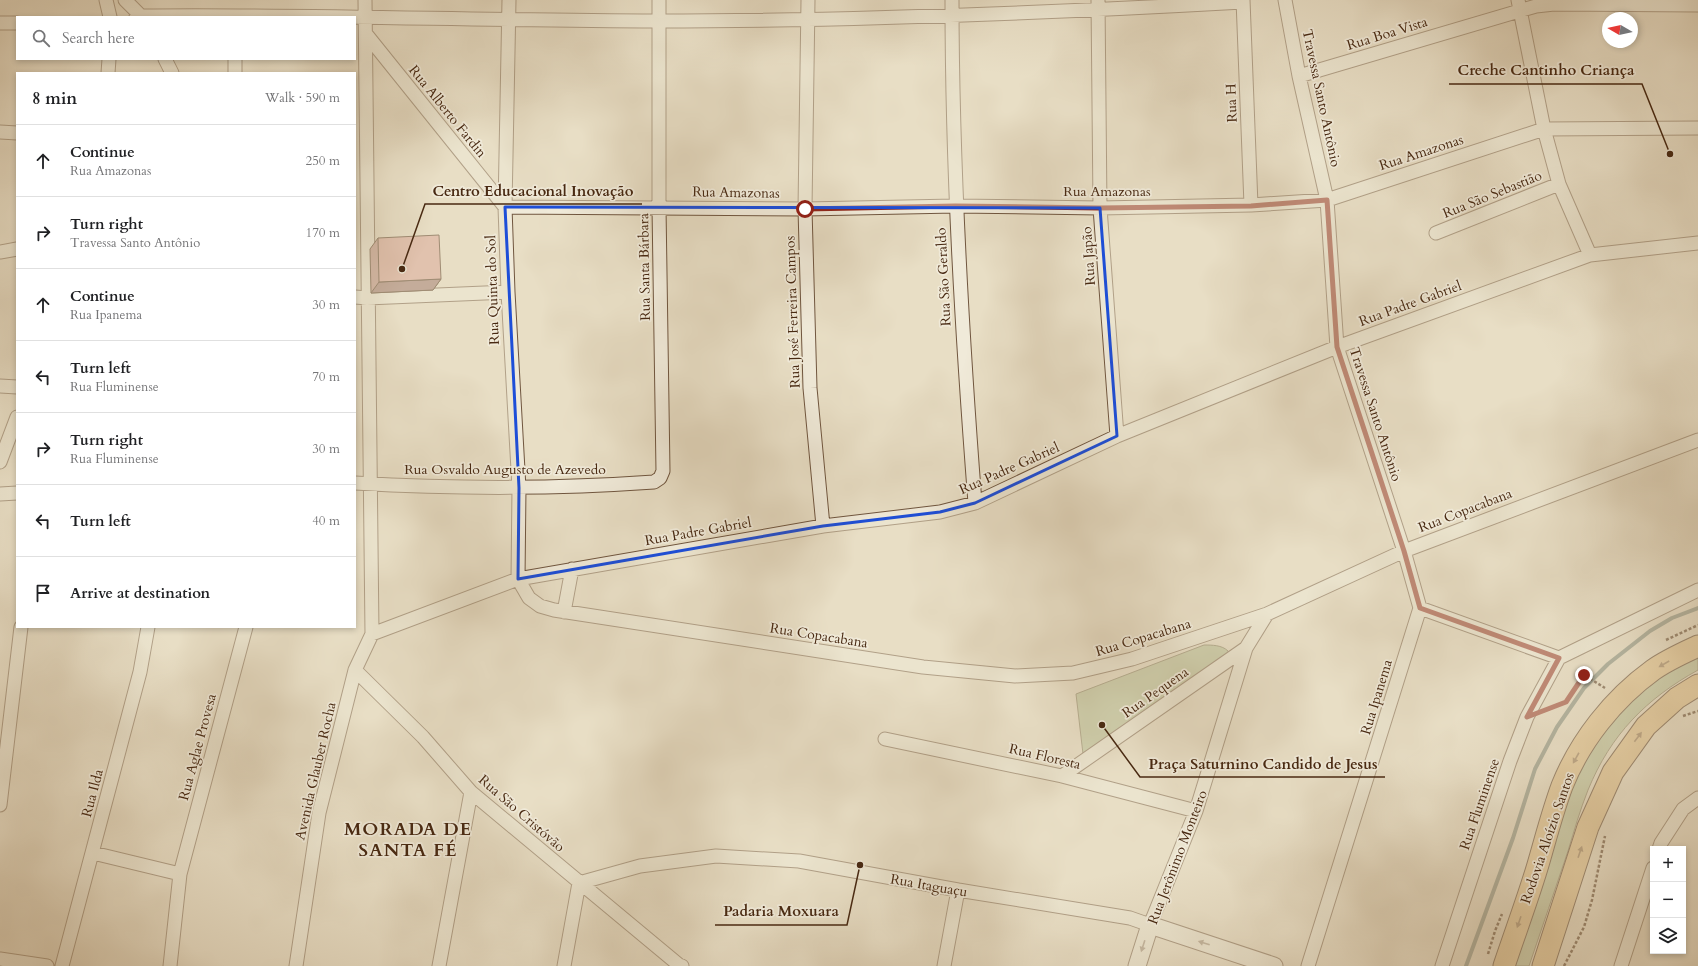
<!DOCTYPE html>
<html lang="en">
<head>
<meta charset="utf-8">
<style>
	:root { --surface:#fff; --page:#f2f2f2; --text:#202124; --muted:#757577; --line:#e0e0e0 }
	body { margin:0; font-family:Cardo,serif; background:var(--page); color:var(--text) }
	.controls { position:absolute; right:12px; bottom:12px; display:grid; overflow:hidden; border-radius:0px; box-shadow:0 2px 6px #0003 }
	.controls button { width:36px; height:36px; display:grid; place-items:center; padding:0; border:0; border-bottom:1px solid var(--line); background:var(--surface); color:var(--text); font:20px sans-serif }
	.compass { position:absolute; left:1602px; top:12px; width:36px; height:36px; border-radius:50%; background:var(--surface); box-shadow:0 2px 6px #0003; rotate:279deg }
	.stop { position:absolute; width:12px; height:12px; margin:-9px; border:3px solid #8f2418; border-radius:50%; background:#fff }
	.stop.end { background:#8f2418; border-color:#fff; box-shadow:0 1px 4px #0008 }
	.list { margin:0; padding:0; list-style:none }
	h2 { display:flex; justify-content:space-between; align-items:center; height:52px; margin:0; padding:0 16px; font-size:17px }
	h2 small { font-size:13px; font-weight:400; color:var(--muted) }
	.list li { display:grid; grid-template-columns:26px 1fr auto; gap:12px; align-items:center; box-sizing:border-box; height:72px; padding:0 16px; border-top:1px solid var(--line) }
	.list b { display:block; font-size:15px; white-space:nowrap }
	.list p { margin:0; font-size:13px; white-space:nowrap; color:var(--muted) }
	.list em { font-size:13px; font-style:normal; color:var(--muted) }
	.icon { flex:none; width:22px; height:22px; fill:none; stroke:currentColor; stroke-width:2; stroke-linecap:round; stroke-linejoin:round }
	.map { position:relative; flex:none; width:1698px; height:966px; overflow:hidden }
	.search { position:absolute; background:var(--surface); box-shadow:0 2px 6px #0003; left:16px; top:16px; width:340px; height:44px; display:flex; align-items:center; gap:10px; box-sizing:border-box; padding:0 14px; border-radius:0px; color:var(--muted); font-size:15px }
	.panel { position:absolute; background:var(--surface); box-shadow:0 2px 6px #0003; left:16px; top:72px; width:340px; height:556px; border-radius:0px }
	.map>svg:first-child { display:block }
</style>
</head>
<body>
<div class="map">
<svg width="1698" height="966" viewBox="0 0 1698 966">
	<rect width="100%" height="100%" fill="#e8dec5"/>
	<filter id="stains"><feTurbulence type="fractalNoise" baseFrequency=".005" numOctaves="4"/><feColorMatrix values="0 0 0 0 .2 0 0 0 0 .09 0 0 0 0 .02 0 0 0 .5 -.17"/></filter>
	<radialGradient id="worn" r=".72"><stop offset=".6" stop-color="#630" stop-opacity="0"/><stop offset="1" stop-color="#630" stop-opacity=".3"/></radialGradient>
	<path fill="#b5c195" stroke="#7e7554" d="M1204,645C1212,645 1222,645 1228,651L1229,653L1083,754L1076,694Z
		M1698,650V670C1646,699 1611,734 1588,790C1580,810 1574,831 1568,851C1555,889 1542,928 1529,966H1511L1579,766L1630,697Z"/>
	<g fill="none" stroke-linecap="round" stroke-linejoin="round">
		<path stroke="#778173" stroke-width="4" d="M1466,966L1513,838L1535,769L1557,727L1584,688L1608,664L1650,631L1672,618L1698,608"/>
		<defs>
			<path id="minor" d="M106,0L110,17
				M125,0L142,17
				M509,0L505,207L508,292L519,488L518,579L529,598L540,606L554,610L923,667L1015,676L1073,673L1132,659L1267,614L1404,551L1698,440
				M808,0L805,209L810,388L823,526
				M952,0C952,169 962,335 975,503
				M1098,0L1100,208L1117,436
				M1243,0L1251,205
				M1285,0L1299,76L1327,200L1337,347L1404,551L1420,608L1308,966
				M1518,0L1544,129L1559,184L1590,255
				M136,17L142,16C313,14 485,21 657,21C852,21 1048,13 1243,2
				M0,23H17
				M366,34L505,207L805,209L955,206L1100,208L1251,205L1327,200L1544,129L1698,128
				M165,59L172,73
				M108,73L109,59
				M235,73V59
				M1299,76L1536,6L1554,4L1698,5
				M0,132L17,133
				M1436,233L1559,184
				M0,252L17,249
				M355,297L367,298L508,292
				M0,386L17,387
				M0,462L17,417
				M355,483C455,489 555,489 654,482L660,478L663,471L659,207V0
				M0,494L17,493
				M1420,608L1559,658
				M564,612L572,569
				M372,634L518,579L823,526L940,512L975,503L1117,436L1337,347L1590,255L1698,243
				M355,670L423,737L471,792L679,965L682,966
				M885,739L1062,776L1196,811
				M1062,776L1246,648
				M0,805L21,627
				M1659,849L1661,843L1683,809L1698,798
				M93,853L180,874L170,966
				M180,874L246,627
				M0,959L47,966
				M62,966L140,672L148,627
				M296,966L319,813L355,670L372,634L365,0
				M439,966L471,792
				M564,966L579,883L640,866L716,856L799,861L958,890L1130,918L1150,925L1196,811L1246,648L1267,614
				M944,966L958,890
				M1442,966L1510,761L1527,717L1559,658L1698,590
				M1621,966L1653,868"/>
			<path id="tertiary" d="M1137,966L1150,925L1274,966"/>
			<path id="primary" d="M1504,966C1515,933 1527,901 1537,868C1545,841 1552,813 1562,786C1580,741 1613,699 1653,670C1667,660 1683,653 1698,646
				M1543,966L1588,827L1613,772L1646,726L1677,698L1698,685"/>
		</defs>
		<use href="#minor" stroke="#70563f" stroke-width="15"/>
		<use href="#tertiary" stroke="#70563f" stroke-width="19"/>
		<use href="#primary" stroke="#482912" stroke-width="23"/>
		<path stroke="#482912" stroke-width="2.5" stroke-dasharray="3 2" stroke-linecap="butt" d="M1666,640L1698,625
			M1547,710L1566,702L1584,675L1605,688
			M1683,716L1698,711
			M1488,954L1495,931L1502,914
			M1564,966L1584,927L1592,900L1605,836"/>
		<use href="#minor" stroke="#f0ead9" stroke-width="13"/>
		<use href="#tertiary" stroke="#f0ead9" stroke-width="17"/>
		<use href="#primary" stroke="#e4bf82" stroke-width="21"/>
	</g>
	<path fill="#bb8a7e" stroke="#482912" d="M378,238L441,279L433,290L371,293L370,249Z"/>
	<path fill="#997067" stroke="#482912" d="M441,279L433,290L371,293L379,282Z"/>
	<path fill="#daa093" stroke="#482912" d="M439,235L441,279L379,282L378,238Z"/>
	<defs><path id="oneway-solid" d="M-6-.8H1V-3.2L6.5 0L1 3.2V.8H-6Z"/></defs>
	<g fill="#8e6c44">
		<use href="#oneway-solid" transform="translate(1664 664) rotate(150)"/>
		<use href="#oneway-solid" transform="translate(1638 737) rotate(-53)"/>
		<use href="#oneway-solid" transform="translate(1576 758) rotate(119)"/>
		<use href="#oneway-solid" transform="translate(1580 852) rotate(-71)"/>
		<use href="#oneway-solid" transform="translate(1519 922) rotate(109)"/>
	</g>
	<g fill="#9c8a76">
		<use href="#oneway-solid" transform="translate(1204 943) rotate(-162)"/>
		<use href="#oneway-solid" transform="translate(1143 946) rotate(108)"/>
	</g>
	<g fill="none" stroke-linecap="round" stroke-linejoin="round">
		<path stroke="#8f2418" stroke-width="5" d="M805,209L955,206L1100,208L1251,206L1327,200L1337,347L1404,551L1420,608L1559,658L1527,717L1566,702L1584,675"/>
	</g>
	<path d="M0 0H1698V966H0ZM505,207L1100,208L1117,436L975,503L940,512L823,526L518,579L519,488Z" fill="#e8dec5" fill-opacity=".55" fill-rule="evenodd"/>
	<path fill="none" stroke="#1d4ed8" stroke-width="3" stroke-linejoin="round" d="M505,207L1100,208L1117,436L975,503L940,512L823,526L518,579L519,488Z"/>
	<g text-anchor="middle" stroke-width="3.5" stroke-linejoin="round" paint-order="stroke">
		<g font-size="14" fill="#482912" stroke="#f0ead9">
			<text transform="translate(1387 33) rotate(-17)" y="5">Rua Boa Vista</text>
			<text transform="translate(1322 98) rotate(78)" y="5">Travessa Santo Antônio</text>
			<text transform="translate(1231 103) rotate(-92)" y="5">Rua H</text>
			<text transform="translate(448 111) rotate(51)" y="5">Rua Alberto Fardin</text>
			<text transform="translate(1421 152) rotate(-18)" y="5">Rua Amazonas</text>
			<text x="1107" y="196">Rua Amazonas</text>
			<text transform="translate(736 192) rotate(1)" y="5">Rua Amazonas</text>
			<text transform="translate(1492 194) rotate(-22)" y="5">Rua São Sebastião</text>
			<text transform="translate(1088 256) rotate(-94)" y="5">Rua Japão</text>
			<text transform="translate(644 267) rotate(-91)" y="5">Rua Santa Bárbara</text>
			<text transform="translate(943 277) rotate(-93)" y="5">Rua São Geraldo</text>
			<text transform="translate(492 290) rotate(-92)" y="5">Rua Quinta do Sol</text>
			<text transform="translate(1410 303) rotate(-20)" y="5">Rua Padre Gabriel</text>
			<text transform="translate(792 312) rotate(-92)" y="5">Rua José Ferreira Campos</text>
			<text transform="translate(1376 414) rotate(72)" y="5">Travessa Santo Antônio</text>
			<text transform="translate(1009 468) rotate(-24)" y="5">Rua Padre Gabriel</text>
			<text x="505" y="474">Rua Osvaldo Augusto de Azevedo</text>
			<text transform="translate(1465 510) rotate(-21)" y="5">Rua Copacabana</text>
			<text transform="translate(698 531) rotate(-10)" y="5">Rua Padre Gabriel</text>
			<text transform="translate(819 635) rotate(9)" y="5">Rua Copacabana</text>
			<text transform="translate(1143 637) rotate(-17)" y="5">Rua Copacabana</text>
			<text transform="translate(1155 692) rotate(-35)" y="5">Rua Pequena</text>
			<text transform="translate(1376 697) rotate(-73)" y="5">Rua Ipanema</text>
			<text transform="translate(197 747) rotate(-75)" y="5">Rua Aglae Provesa</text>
			<text transform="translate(1045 756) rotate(13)" y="5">Rua Floresta</text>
			<text transform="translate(315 771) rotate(-77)" y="5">Avenida Glauber Rocha</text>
			<text transform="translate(92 793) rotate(-75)" y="5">Rua Ilda</text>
			<text transform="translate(1479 804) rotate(-71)" y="5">Rua Fluminense</text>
			<text transform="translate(522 813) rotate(41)" y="5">Rua São Cristóvão</text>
			<text transform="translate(1547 838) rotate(-71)" y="5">Rodovia Aloízio Santos</text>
			<text transform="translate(1177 857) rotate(-69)" y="5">Rua Jerônimo Monteiro</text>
			<text transform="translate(929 885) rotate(10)" y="5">Rua Itaguaçu</text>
		</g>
		<g font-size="18" font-weight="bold" letter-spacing="1" fill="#482912" stroke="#f0ead9">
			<text x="408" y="835">MORADA DE<tspan x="408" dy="21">SANTA FÉ</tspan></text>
		</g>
	</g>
	<path fill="none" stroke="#482912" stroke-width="1.5" d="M1670 154L1642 84H1449M402 269L425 204H642M1102 725L1140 777H1385M860 865L847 925H715"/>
	<g fill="#482912" stroke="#f0ead9" stroke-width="1.5">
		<circle cx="1670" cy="154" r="4"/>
		<circle cx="402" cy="269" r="4"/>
		<circle cx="1102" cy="725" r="4"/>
		<circle cx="860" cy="865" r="4"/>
	</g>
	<g font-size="15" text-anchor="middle" font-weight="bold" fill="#482912" stroke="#f0ead9" stroke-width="3.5" stroke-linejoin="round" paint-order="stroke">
		<text x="1546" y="75">Creche Cantinho Criança</text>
		<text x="533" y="196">Centro Educacional Inovação</text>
		<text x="1263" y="769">Praça Saturnino Candido de Jesus</text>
		<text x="781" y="916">Padaria Moxuara</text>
	</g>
	<rect width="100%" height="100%" filter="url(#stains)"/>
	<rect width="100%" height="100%" fill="url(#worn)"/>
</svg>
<div class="controls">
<button>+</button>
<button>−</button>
<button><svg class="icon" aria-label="layers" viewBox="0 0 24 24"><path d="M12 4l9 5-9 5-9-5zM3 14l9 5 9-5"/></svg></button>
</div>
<svg class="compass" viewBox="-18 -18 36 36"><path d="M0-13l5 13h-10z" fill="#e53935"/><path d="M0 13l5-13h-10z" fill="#757577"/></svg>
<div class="stop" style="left:805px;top:209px"></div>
<div class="stop end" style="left:1584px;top:675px"></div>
<div class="search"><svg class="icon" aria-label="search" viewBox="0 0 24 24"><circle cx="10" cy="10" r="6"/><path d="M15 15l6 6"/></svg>Search here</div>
<section class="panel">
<h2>8 min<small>Walk · 590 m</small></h2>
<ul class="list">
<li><svg class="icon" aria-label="ahead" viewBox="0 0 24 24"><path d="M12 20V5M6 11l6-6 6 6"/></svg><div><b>Continue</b><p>Rua Amazonas</p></div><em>250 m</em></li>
<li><svg class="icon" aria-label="right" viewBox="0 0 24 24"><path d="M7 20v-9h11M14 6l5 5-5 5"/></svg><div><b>Turn right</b><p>Travessa Santo Antônio</p></div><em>170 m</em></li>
<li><svg class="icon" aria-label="ahead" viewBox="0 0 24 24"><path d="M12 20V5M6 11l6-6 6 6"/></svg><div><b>Continue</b><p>Rua Ipanema</p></div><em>30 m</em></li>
<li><svg class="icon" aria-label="left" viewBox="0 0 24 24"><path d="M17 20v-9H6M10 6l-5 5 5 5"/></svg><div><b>Turn left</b><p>Rua Fluminense</p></div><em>70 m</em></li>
<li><svg class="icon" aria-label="right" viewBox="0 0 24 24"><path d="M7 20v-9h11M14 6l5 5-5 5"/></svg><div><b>Turn right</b><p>Rua Fluminense</p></div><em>30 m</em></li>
<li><svg class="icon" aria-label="left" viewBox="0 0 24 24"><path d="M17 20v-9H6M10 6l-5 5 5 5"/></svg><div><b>Turn left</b></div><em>40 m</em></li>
<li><svg class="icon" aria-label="arrive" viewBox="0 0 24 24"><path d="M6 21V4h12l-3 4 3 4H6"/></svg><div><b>Arrive at destination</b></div></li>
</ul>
</section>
</div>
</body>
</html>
